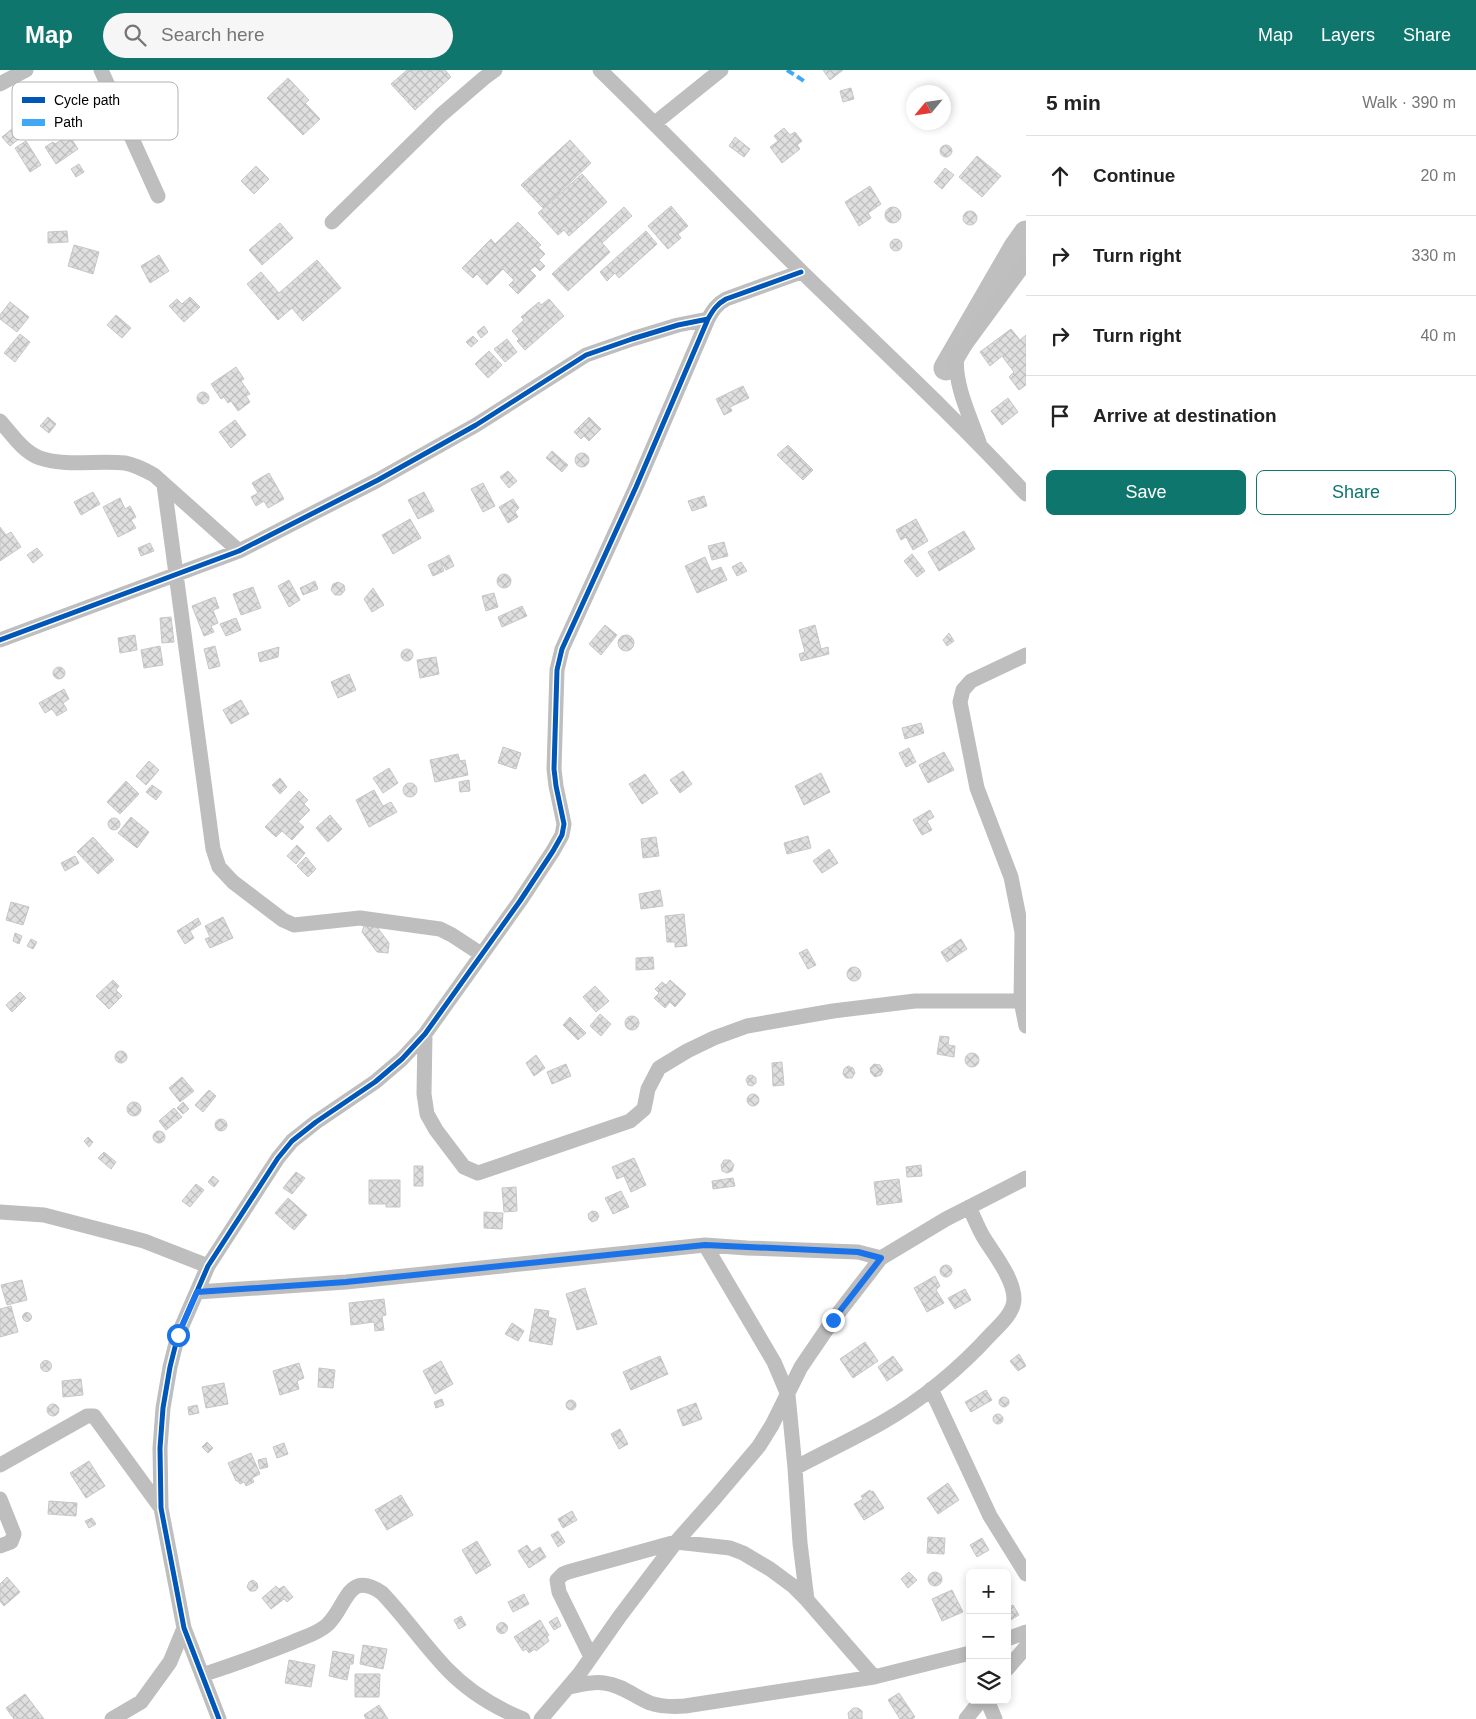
<!DOCTYPE html>
<html lang="en">
<head>
<meta charset="utf-8">
<style>
	:root { --surface:#fff; --page:#f6f6f6; --text:#222; --muted:#767676; --line:#e0e0e0; --accent:#0f766e }
	body { margin:0; font-family:Helvetica,sans-serif; background:var(--page); color:var(--text) }
	.controls { position:absolute; right:15px; bottom:15px; display:grid; overflow:hidden; border-radius:8px; box-shadow:0 2px 8px #0003 }
	.controls button { width:45px; height:45px; display:grid; place-items:center; padding:0; border:0; border-bottom:1px solid var(--line); background:var(--surface); color:var(--text); font:25px sans-serif }
	.compass { position:absolute; left:906px; top:15px; width:45px; height:45px; border-radius:50%; background:var(--surface); box-shadow:0 2px 8px #0003; rotate:241deg }
	.stop { position:absolute; width:15px; height:15px; margin:-11px; border:4px solid #1a73e8; border-radius:50%; background:#fff }
	.stop.end { background:#1a73e8; border-color:#fff; box-shadow:0 1px 5px #0008 }
	.list { margin:0; padding:0; list-style:none }
	h2 { display:flex; justify-content:space-between; align-items:center; height:65px; margin:0; padding:0 20px; font-size:21px }
	h2 small { font-size:16px; font-weight:400; color:var(--muted) }
	.list li { display:grid; grid-template-columns:32px 1fr auto; gap:15px; align-items:center; box-sizing:border-box; height:80px; padding:0 20px; border-top:1px solid var(--line) }
	.list b { display:block; font-size:19px; white-space:nowrap }
	.list em { font-size:16px; font-style:normal; color:var(--muted) }
	.actions { display:flex; gap:10px; padding:15px 20px }
	.actions a { flex:1; padding:11px 0; border:1px solid var(--accent); border-radius:8px; text-align:center; font-size:18px; color:var(--accent) }
	.actions .main { background:var(--accent); color:#fff }
	.icon { flex:none; width:28px; height:28px; fill:none; stroke:currentColor; stroke-width:2; stroke-linecap:round; stroke-linejoin:round }
	.map { position:relative; flex:none; width:1026px; height:1649px; overflow:hidden }
	header { display:flex; align-items:center; gap:30px; box-sizing:border-box; height:70px; padding:0 25px; background:var(--accent); color:#fff }
	header strong { font-size:24px }
	nav { display:flex; gap:28px; margin-inline-start:auto; font-size:18px }
	.search { width:350px; height:45px; background:var(--page); display:flex; align-items:center; gap:12px; box-sizing:border-box; padding:0 18px; border-radius:28px; color:var(--muted); font-size:19px }
	main { display:flex }
	aside { flex:1; background:var(--surface) }
	.map>svg:first-child { display:block }
</style>
</head>
<body>
<header>
<strong>Map</strong>
<div class="search"><svg class="icon" aria-label="search" viewBox="0 0 24 24"><circle cx="10" cy="10" r="6"/><path d="M15 15l6 6"/></svg>Search here</div>
<nav><a>Map</a><a>Layers</a><a>Share</a></nav>
</header>
<main>
<div class="map">
<svg width="1026" height="1649" viewBox="0 0 1026 1649">
	<defs>
		<pattern id="building-cross-hatch" width="8" height="8" patternUnits="userSpaceOnUse" patternTransform="scale(1.25)"><rect width="8" height="8" fill="#dfdfdf"/><path d="M0 0l8 8M0 8l8-8" fill="none" stroke="#bebebe"/></pattern>
	</defs>
	<rect width="100%" height="100%" fill="#fff"/>
	<g fill="none" stroke-linecap="round" stroke-linejoin="round">
		<path stroke="#bfbfbf" stroke-width="25" d="M946,298L1016,177L1026,163"/>
	</g>
	<path fill="url(#building-cross-hatch)" stroke="#c7c7c7" d="M407,0H445L451,7L415,40L391,14Z
		M823,0H843L830,10Z
		M288,8L309,30L305,33L320,49L303,65L267,28Z
		M851,18L854,29L843,32L840,21Z
		M784,58L790,65L795,62L802,71L797,75L800,79L782,93L770,77L778,71L774,66Z
		M12,59L20,68L10,76L2,67Z
		M69,65L78,79L56,94L45,77L53,72L55,74Z
		M735,67L750,79L744,87L729,76Z
		M570,70L591,93L543,138L521,115Z
		M26,71L41,95L30,102L15,78Z
		M940 81a6 6 0 1 1 12 0a6 6 0 1 1-12 0Z
		M977,86L1001,106L982,127L959,107Z
		M79,94L84,102L76,107L71,99Z
		M256,96L269,109L254,124L241,111Z
		M945,98L954,105L942,119L934,112Z
		M582,104L607,132L569,166L564,160L558,165L538,143Z
		M870,116L881,134L868,143L871,148L859,156L845,132Z
		M671,136L688,156L678,164L681,168L668,179L648,156Z
		M624,137L632,146L602,173L610,182L568,221L552,204Z
		M885 145a8 8 0 1 1 16 0a8 8 0 1 1-16 0Z
		M963 148a7 7 0 1 1 14 0a7 7 0 1 1-14 0Z
		M518,152L541,175L538,177L545,184L539,190L545,196L540,201L535,196L530,200L536,206L518,224L509,215L514,210L503,199L487,215L477,204L473,208L462,198L491,169L495,174Z
		M280,153L293,168L262,195L249,180Z
		M67,161L68,172L48,173V162Z
		M646,161L657,174L619,208L615,203L607,211L600,202Z
		M890 175a6 6 0 1 1 12 0a6 6 0 1 1-12 0Z
		M74,175L99,182L93,204L68,196Z
		M159,185L169,201L150,213L141,196Z
		M317,190L341,218L303,251L292,238L278,250L247,214L261,202L279,223Z
		M190,227L200,237L184,252L169,236L177,229L182,234Z
		M549,229L564,246L525,280L517,271L519,269L512,261L524,250L521,247L539,232L541,235Z
		M10,232L29,247L17,262L0,249V245Z
		M116,245L131,258L122,268L107,255Z
		M484,256L488,262L481,268L477,262Z
		M1011,259L1020,270L1026,265V315L1019,320L1009,307L1014,302L1002,286L990,296L980,282Z
		M20,264L30,272L15,292L4,283Z
		M473,266L478,271L471,277L466,272Z
		M507,269L517,282L505,292L494,279Z
		M489,281L502,295L488,308L475,294Z
		M236,297L244,309L241,311L250,324L246,326L250,332L238,341L231,331L228,333L224,327L221,329L211,314Z
		M743,316L749,328L730,337L732,341L724,345L716,329Z
		M197 328a6 6 0 1 1 12 0a6 6 0 1 1-12 0Z
		M1008,328L1018,342L1002,355L991,341Z
		M48,347L56,354L49,363L40,356Z
		M589,347L601,359L589,371L584,366L581,369L574,362Z
		M235,350L246,365L231,378L219,362Z
		M788,375L813,400L803,410L777,385Z
		M552,381L568,395L562,402L546,388Z
		M575 390a7 7 0 1 1 14 0a7 7 0 1 1-14 0Z
		M508,401L517,411L509,418L500,407Z
		M269,403L284,429L268,438L264,431L256,436L251,427L258,423L252,413Z
		M483,413L495,436L483,442L471,419Z
		M93,422L100,434L81,445L74,432Z
		M424,422L434,441L418,449L408,430Z
		M704,426L707,436L692,441L688,431Z
		M120,428L125,439L130,436L136,447L131,450L136,458L118,467L103,437Z
		M513,429L519,438L515,442L518,447L508,453L499,437Z
		M410,449L421,468L393,484L382,465Z
		M916,449L928,471L913,480L906,467L901,470L896,460Z
		M0,457L6,465L11,462L21,477L0,491Z
		M964,461L975,479L939,501L928,482Z
		M724,472L728,486L712,490L708,476Z
		M150,473L154,481L141,486L138,478Z
		M37,478L43,485L33,493L27,485Z
		M912,484L925,501L917,507L904,491Z
		M449,485L454,496L446,500L440,490Z
		M705,487L711,501L721,497L727,510L697,523L685,496Z
		M440,490L444,501L433,506L428,495Z
		M741,492L747,501L737,506L732,497Z
		M497 511a7 7 0 1 1 14 0a7 7 0 1 1-14 0Z
		M289,510L300,530L289,537L278,516Z
		M315,511L318,519L303,525L300,518Z
		M338,512L344,515L345,520L341,525H335L331,520L333,514Z
		M253,517L261,538L241,545L233,524Z
		M373,518L384,535L372,542L364,529Z
		M494,523L498,537L486,541L482,526Z
		M215,527L219,538L213,540L218,553L211,556L214,562L204,566L192,536Z
		M522,536L527,546L502,557L498,547Z
		M171,547L174,572L162,573L160,548Z
		M236,548L241,560L226,566L220,554Z
		M605,555L617,565L601,585L589,574Z
		M815,555L821,579L828,577L829,584L801,591L799,584L805,582L799,560Z
		M949,563L954,571L947,576L943,570Z
		M618 573a8 8 0 1 1 16 0a8 8 0 1 1-16 0Z
		M135,565L137,580L120,583L118,568Z
		M160,576L163,595L144,598L141,580Z
		M215,576L220,596L209,599L204,579Z
		M279,577L278,587L260,592L258,583Z
		M401 585a6 6 0 1 1 12 0a6 6 0 1 1-12 0Z
		M436,587L439,604L420,608L417,590Z
		M53 603a6 6 0 1 1 12 0a6 6 0 1 1-12 0Z
		M349,604L356,620L338,628L331,612Z
		M64,619L69,629L63,633L67,640L57,646L52,639L45,643L39,633Z
		M241,630L249,644L231,654L223,640Z
		M921,653L924,663L905,669L902,658Z
		M503,677L521,683L516,699L498,693Z
		M909,678L916,692L906,697L899,683Z
		M944,682L954,700L928,713L919,695Z
		M458,684L460,691L465,690L468,705L435,712L430,690Z
		M149,691L159,700L146,715L136,706Z
		M389,698L398,713L383,723L373,708Z
		M683,701L692,714L680,723L670,710Z
		M821,703L830,722L804,735L795,716Z
		M645,704L658,723L642,734L629,714Z
		M280,708L287,717L280,724L272,715Z
		M469,710L470,721L460,722L459,712Z
		M126,711L139,724L120,744L107,732Z
		M403 720a7 7 0 1 1 14 0a7 7 0 1 1-14 0Z
		M152,715L162,722L156,730L146,722Z
		M374,720L383,736L391,732L397,742L369,757L356,730Z
		M299,721L308,730L304,734L310,740L298,752L304,757L292,770L282,761L276,767L265,757Z
		M930,740L934,747L927,751L932,760L922,765L913,750Z
		M330,745L342,759L328,772L316,758Z
		M131,747L149,762L137,778L118,763Z
		M108 754a6 6 0 1 1 12 0a6 6 0 1 1-12 0Z
		M808,766L811,778L787,784L784,773Z
		M93,767L114,790L98,804L77,782Z
		M656,767L659,786L643,788L641,769Z
		M297,775L305,783L296,794L287,786Z
		M829,779L838,793L822,803L813,791Z
		M75,786L79,793L65,801L61,793Z
		M306,787L316,799L308,807L297,796Z
		M660,820L663,836L641,839L639,824Z
		M11,832L29,837L23,855L6,850Z
		M684,844L687,876L675,877V872H667L665,846Z
		M223,847L233,868L210,878L205,869L210,867L205,856Z
		M198,848L201,854L190,861L194,868L185,874L177,861Z
		M365,853H374L389,873L388,883L377,882L362,862Z
		M15,863L22,866L19,874L13,871Z
		M31,869L37,872L33,879L27,876Z
		M961,869L967,879L947,892L941,882Z
		M807,879L816,895L808,899L799,883Z
		M653,887L654,899L636,900V888Z
		M847 904a7 7 0 1 1 14 0a7 7 0 1 1-14 0Z
		M113,910L119,916L116,920L122,926L109,939L96,926Z
		M670,910L686,924L675,937L670,932L665,938L654,928L659,923L655,919L662,912L666,915Z
		M595,916L609,931L596,942L583,927Z
		M20,922L26,928L12,942L6,935Z
		M600,944L611,954L601,966L590,956Z
		M625 953a7 7 0 1 1 14 0a7 7 0 1 1-14 0Z
		M570,947L586,963L578,970L563,955Z
		M940,966L949,967L948,975L955,976L954,987L937,984Z
		M115 987a6 6 0 1 1 12 0a6 6 0 1 1-12 0Z
		M965 990a7 7 0 1 1 14 0a7 7 0 1 1-14 0Z
		M536,985L545,998L534,1006L526,993Z
		M782,992L784,1015L773,1016L772,993Z
		M566,994L571,1006L552,1014L547,1002Z
		M874,994L880,995L883,1000L881,1005L875,1007L871,1003L870,998Z
		M848,996L853,998L855,1003L852,1008H846L843,1004L844,999Z
		M752,1005L756,1008V1013L752,1016L748,1015L746,1010L748,1006Z
		M182,1007L194,1021L180,1032L169,1018Z
		M209,1020L216,1026L203,1042L195,1035Z
		M747 1030a6 6 0 1 1 12 0a6 6 0 1 1-12 0Z
		M183,1032L189,1039L183,1044L177,1038Z
		M127 1039a7 7 0 1 1 14 0a7 7 0 1 1-14 0Z
		M174,1038L182,1047L166,1060L159,1051Z
		M215 1055a6 6 0 1 1 12 0a6 6 0 1 1-12 0Z
		M153 1067a6 6 0 1 1 12 0a6 6 0 1 1-12 0Z
		M88,1067L93,1072L89,1077L84,1071Z
		M104,1082L116,1092L111,1099L98,1088Z
		M634,1088L646,1115L631,1122L624,1106L617,1109L612,1097Z
		M724,1090H730L734,1095L732,1101L727,1103L722,1101L721,1095Z
		M921,1095L922,1106L907,1107L906,1097Z
		M414,1096H423V1116H414Z
		M296,1102L305,1108L292,1124L283,1118Z
		M213,1106L219,1111L214,1117L208,1112Z
		M733,1108L735,1116L713,1119L712,1111Z
		M899,1109L902,1132L877,1135L874,1112Z
		M369,1110H400V1137H386V1134H369Z
		M196,1114L204,1120L190,1137L182,1131Z
		M516,1117L517,1141L504,1142L502,1118Z
		M621,1121L629,1137L613,1144L605,1128Z
		M288,1128L307,1145L294,1160L275,1143Z
		M592,1141L597,1142L599,1146L597,1150L592,1152L589,1149L588,1144Z
		M484,1142L503,1143L502,1159L484,1158Z
		M940 1201a6 6 0 1 1 12 0a6 6 0 1 1-12 0Z
		M935,1206L940,1216L936,1220L944,1233L927,1242L914,1218Z
		M22,1210L27,1230L7,1235L1,1215Z
		M585,1218L597,1254L577,1260L566,1224Z
		M965,1219L971,1230L955,1239L948,1228Z
		M384,1229L386,1245L382,1246L384,1260L375,1261L374,1252L351,1255L349,1233Z
		M11,1236L18,1262L0,1267V1239Z
		M535,1239L549,1241L548,1247L556,1249L552,1275L529,1271Z
		M22.5 1247a4.5 4.5 0 1 1 9 0a4.5 4.5 0 1 1-9 0Z
		M512,1253L524,1261L518,1271L505,1264Z
		M865,1272L878,1291L853,1308L840,1289Z
		M1019,1284L1026,1296L1018,1301L1010,1291Z
		M660,1286L668,1304L631,1320L623,1302Z
		M893,1286L903,1300L887,1311L878,1297Z
		M40.5 1296a5.5 5.5 0 1 1 11 0a5.5 5.5 0 1 1-11 0Z
		M441,1291L453,1314L435,1324L423,1301Z
		M299,1293L304,1308L297,1311L299,1319L280,1325L273,1301Z
		M319,1298L335,1300L333,1318L318,1317Z
		M81,1309L83,1325L63,1327L62,1311Z
		M224,1313L228,1334L206,1338L202,1317Z
		M986,1320L992,1330L971,1342L965,1332Z
		M999 1332a5 5 0 1 1 10 0a5 5 0 1 1-10 0Z
		M442,1329L444,1335L436,1338L434,1332Z
		M566 1335a5 5 0 1 1 10 0a5 5 0 1 1-10 0Z
		M696,1333L702,1349L683,1356L677,1340Z
		M47 1340a6 6 0 1 1 12 0a6 6 0 1 1-12 0Z
		M197,1335L199,1343L189,1345L188,1337Z
		M993 1349a5 5 0 1 1 10 0a5 5 0 1 1-10 0Z
		M620,1359L628,1374L619,1379L611,1364Z
		M207,1372L213,1378L208,1383L202,1377Z
		M284,1373L288,1384L277,1388L273,1377Z
		M251,1383L260,1404L252,1408L254,1412L246,1416L244,1412L240,1414L238,1411H236L228,1393Z
		M266,1388L268,1397L260,1399L258,1390Z
		M89,1391L105,1416L86,1428L70,1403Z
		M948,1413L959,1430L938,1444L927,1428Z
		M870,1420L871,1422L873,1421L884,1438L864,1450L854,1434L863,1429L861,1426Z
		M401,1425L413,1445L387,1460L375,1440Z
		M49,1431L77,1433L76,1446L48,1444Z
		M572,1441L577,1450L563,1458L558,1449Z
		M92,1448L96,1454L89,1458L85,1451Z
		M558,1461L565,1472L558,1477L551,1465Z
		M928,1467L945,1468L944,1484L927,1483Z
		M982,1468L989,1480L977,1487L970,1475Z
		M477,1471L491,1495L476,1504L462,1480Z
		M527,1475L532,1482L540,1477L546,1487L529,1498L518,1481Z
		M928 1509a7 7 0 1 1 14 0a7 7 0 1 1-14 0Z
		M909,1502L917,1510L908,1518L901,1509Z
		M7,1507L20,1522L4,1536L0,1531V1514Z
		M253,1510L257,1513L258,1518L255,1521H250L247,1517L249,1512Z
		M276,1516L279,1519L284,1516L293,1527L287,1532L284,1529L271,1539L262,1528Z
		M952,1520L963,1542L942,1551L932,1529Z
		M524,1524L529,1534L513,1542L508,1532Z
		M1013,1535L1019,1545L1007,1552V1538Z
		M461,1546L466,1555L459,1559L454,1550Z
		M557,1547L561,1556L554,1560L549,1552Z
		M540,1550L549,1565L547,1567L549,1571L536,1581L535,1579L529,1583L526,1579L523,1581L514,1567Z
		M496.5 1558a5.5 5.5 0 1 1 11 0a5.5 5.5 0 1 1-11 0Z
		M363,1575L387,1579L383,1599L360,1594Z
		M333,1581L354,1585L353,1594H350L347,1610L329,1606Z
		M289,1590L315,1595L311,1617L285,1613Z
		M355,1604H380L379,1627H355Z
		M899,1623L915,1647L912,1649H900L888,1630Z
		M25,1624L44,1649H14L6,1638Z
		M379,1635L388,1649H366L364,1645Z
		M853,1638H858L862,1641V1649H849L848,1643Z"/>
	<g fill="none" stroke-linecap="round" stroke-linejoin="round">
		<path stroke="#bebebe" stroke-width="15" d="M101,0L158,126
			M600,0C669,67 735,136 803,203C878,276 955,347 1026,424
			M0,14L26,0
			M655,53L721,0
			M332,152L441,45L484,8L495,0
			M0,351C11,363 23,382 40,388C67,397 97,390 125,393C136,395 145,400 154,405L239,481
			M979,372C970,347 953,311 957,286L1026,192
			M164,415L213,779L219,797L233,812L283,850L294,855L360,848L440,859L452,865L481,884
			M0,570L239,481L378,410L476,355L586,285L632,269L678,255L708,249
			M1026,585L971,611L963,620L960,632L977,718L1011,807L1022,862L1021,931L1026,956
			M425,964L424,1024L427,1044L436,1060L464,1097L478,1103L630,1051L644,1039L648,1019L659,998L687,981L714,968L747,956L833,941L915,931H1021
			M0,1142L44,1145L144,1171L208,1196
			M705,1175L774,1292L788,1325L795,1398L800,1473L807,1530L874,1607
			M197,1222L346,1212L705,1175L747,1178L858,1182L881,1188
			M931,1319L990,1446L1026,1504
			M0,1395L87,1346H94L161,1438
			M795,1398C825,1382 855,1368 883,1352C923,1329 961,1297 992,1263C1001,1254 1014,1242 1014,1229C1014,1209 994,1184 984,1168C978,1158 974,1147 969,1137
			M0,1429L14,1464L11,1472L0,1476
			M1007,1569L1026,1562
			M591,1587L559,1522L557,1510L563,1504L568,1502L676,1472L730,1478L743,1483L770,1499L793,1516L807,1530
			M1007,1599L1026,1577
			M202,1605C232,1595 263,1584 293,1572C304,1567 317,1564 327,1555C347,1537 347,1499 382,1523C405,1547 424,1575 447,1599C468,1621 494,1637 523,1649
			M569,1617C580,1615 593,1611 604,1613C622,1615 635,1627 650,1633C662,1637 673,1637 685,1636L874,1607L970,1583
			M987,1630L995,1649
			M112,1649L141,1632L170,1592L184,1558
			M219,1649L184,1558L161,1438L160,1378L163,1338L170,1297L178,1265L208,1196L278,1088L292,1071L316,1052L375,1012L402,989L425,964L520,831L553,781L562,765L564,754L556,716L554,699L557,600L562,579L636,417L708,249C713,240 717,234 726,229L801,202
			M541,1649L580,1603L620,1546L676,1472L715,1428L759,1376L772,1355L801,1297L833,1250L881,1188L946,1149L1026,1108
			M966,1649L981,1630"/>
		<path stroke="#3fa9f5" stroke-width="4" stroke-dasharray="8 4" stroke-linecap="butt" d="M787,0L807,13"/>
		<defs>
			<path id="cycleway" d="M0,570L239,481L378,410L476,355L586,285L632,269L678,255L708,249
				M219,1649L184,1558L161,1438L160,1378L163,1338L170,1297L178,1265L208,1196L278,1088L292,1071L316,1052L375,1012L402,989L425,964L520,831L553,781L562,765L564,754L556,716L554,699L557,600L562,579L636,417L708,249C713,240 717,234 726,229L801,202"/>
		</defs>
		<use href="#cycleway" stroke="#fff" stroke-width="8"/>
		<use href="#cycleway" stroke="#0057b8" stroke-width="5"/>
	</g>
	<g fill="none" stroke-linecap="round" stroke-linejoin="round">
		<path stroke="#1a73e8" stroke-width="6" d="M178,1265L197,1222L346,1212L705,1175L858,1182L881,1188L833,1250"/>
	</g>
	<rect x="12" y="12" width="166" height="58" rx="8" fill="#fff" stroke="#b2b2b2" stroke-width="1"/>
	<rect x="22" y="27" width="23" height="6" fill="#0057b8"/>
	<rect x="22" y="49" width="23" height="7" fill="#3fa9f5"/>
	<g font-size="14" fill="#000">
		<text x="54" y="35">Cycle path</text>
		<text x="54" y="57">Path</text>
	</g>
</svg>
<div class="controls">
<button>+</button>
<button>−</button>
<button><svg class="icon" aria-label="layers" viewBox="0 0 24 24"><path d="M12 4l9 5-9 5-9-5zM3 14l9 5 9-5"/></svg></button>
</div>
<svg class="compass" viewBox="-18 -18 36 36"><path d="M0-13l5 13h-10z" fill="#e53935"/><path d="M0 13l5-13h-10z" fill="#767676"/></svg>
<div class="stop" style="left:178px;top:1265px"></div>
<div class="stop end" style="left:833px;top:1250px"></div>
</div>
<aside>
<h2>5 min<small>Walk · 390 m</small></h2>
<ul class="list">
<li><svg class="icon" aria-label="ahead" viewBox="0 0 24 24"><path d="M12 20V5M6 11l6-6 6 6"/></svg><div><b>Continue</b></div><em>20 m</em></li>
<li><svg class="icon" aria-label="right" viewBox="0 0 24 24"><path d="M7 20v-9h11M14 6l5 5-5 5"/></svg><div><b>Turn right</b></div><em>330 m</em></li>
<li><svg class="icon" aria-label="right" viewBox="0 0 24 24"><path d="M7 20v-9h11M14 6l5 5-5 5"/></svg><div><b>Turn right</b></div><em>40 m</em></li>
<li><svg class="icon" aria-label="arrive" viewBox="0 0 24 24"><path d="M6 21V4h12l-3 4 3 4H6"/></svg><div><b>Arrive at destination</b></div></li>
</ul>
<div class="actions"><a class="main">Save</a><a>Share</a></div>
</aside>
</main>
</body>
</html>
